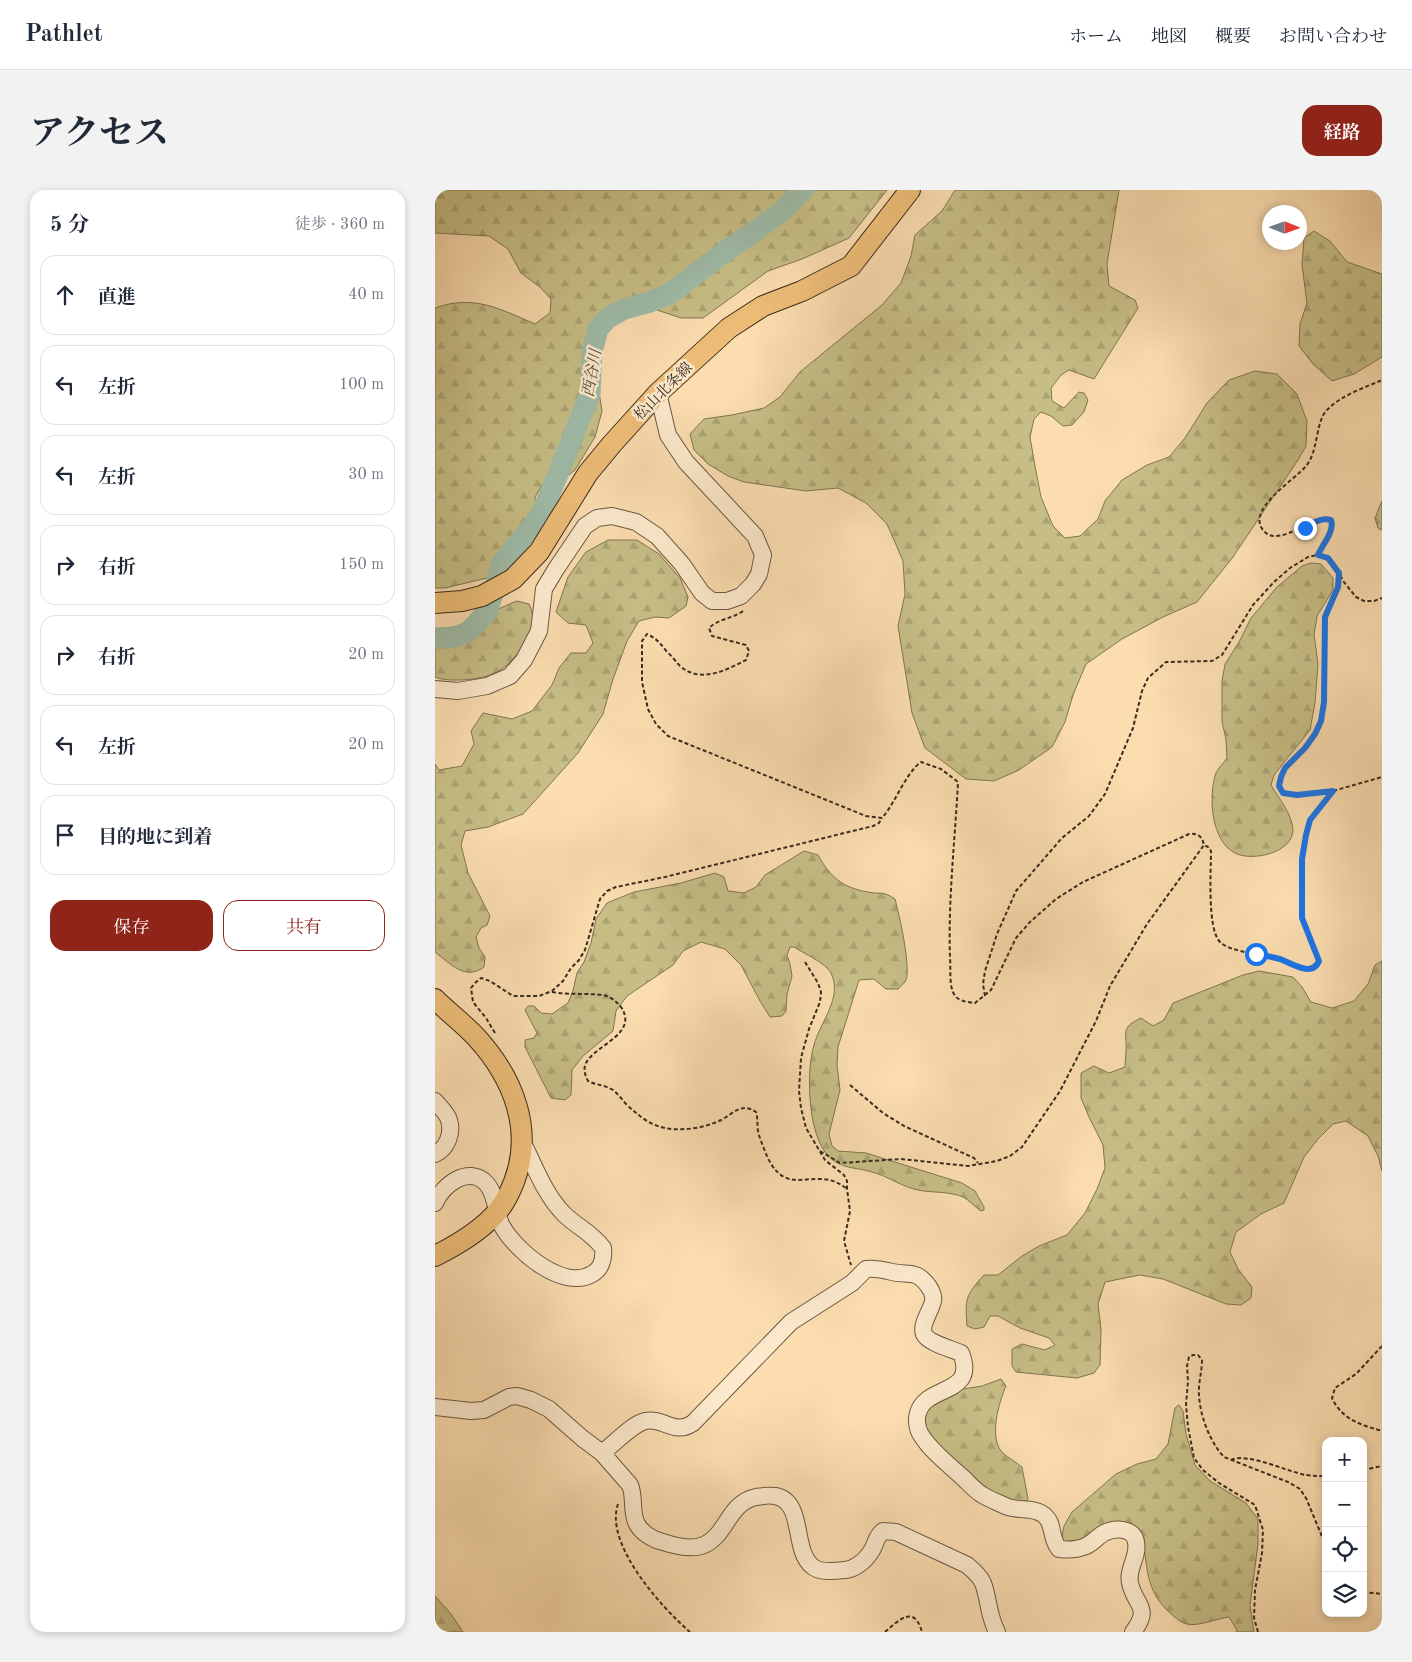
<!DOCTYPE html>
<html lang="ja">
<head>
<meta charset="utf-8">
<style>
	:root { --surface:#fff; --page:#f2f2f3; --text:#1f2937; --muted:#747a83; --line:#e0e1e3; --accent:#8f2418 }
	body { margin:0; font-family:"Old Standard TT","Noto Serif JP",serif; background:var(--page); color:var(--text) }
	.controls { position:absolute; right:15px; bottom:15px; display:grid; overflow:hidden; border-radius:10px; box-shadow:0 2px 8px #0003 }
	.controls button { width:45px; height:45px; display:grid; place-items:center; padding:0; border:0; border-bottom:1px solid var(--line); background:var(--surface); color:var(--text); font:25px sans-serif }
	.compass { position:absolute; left:827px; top:15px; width:45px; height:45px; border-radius:50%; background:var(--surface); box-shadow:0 2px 8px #0003; rotate:91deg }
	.stop { position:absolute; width:15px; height:15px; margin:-11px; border:4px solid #1a73e8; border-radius:50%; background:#fff }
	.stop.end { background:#1a73e8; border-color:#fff; box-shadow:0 1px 5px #0008 }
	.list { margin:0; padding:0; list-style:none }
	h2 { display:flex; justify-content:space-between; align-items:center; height:65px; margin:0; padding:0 20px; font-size:21px }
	h2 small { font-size:16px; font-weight:400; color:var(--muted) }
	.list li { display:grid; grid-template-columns:32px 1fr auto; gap:15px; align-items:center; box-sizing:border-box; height:80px; margin:0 10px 10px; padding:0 10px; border:1px solid var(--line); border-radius:15px }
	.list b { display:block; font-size:19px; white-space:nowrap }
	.list em { font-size:16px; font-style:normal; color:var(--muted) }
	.actions { display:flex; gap:10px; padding:15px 20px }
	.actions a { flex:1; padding:11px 0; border:1px solid var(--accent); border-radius:15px; text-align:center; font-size:18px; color:var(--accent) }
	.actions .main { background:var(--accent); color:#fff }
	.icon { flex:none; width:28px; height:28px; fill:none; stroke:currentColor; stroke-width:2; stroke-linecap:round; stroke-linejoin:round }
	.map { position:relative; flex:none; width:947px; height:1442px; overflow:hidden; border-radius:15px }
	header { display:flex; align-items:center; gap:30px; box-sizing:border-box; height:70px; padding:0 25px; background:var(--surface); border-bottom:1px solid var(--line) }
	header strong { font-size:24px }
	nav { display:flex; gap:28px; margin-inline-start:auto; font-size:18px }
	.intro { display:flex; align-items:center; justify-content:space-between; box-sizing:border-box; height:120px; padding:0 30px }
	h1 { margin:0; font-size:35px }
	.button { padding:12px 22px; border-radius:15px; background:var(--accent); color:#fff; font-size:18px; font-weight:700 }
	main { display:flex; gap:30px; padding:0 30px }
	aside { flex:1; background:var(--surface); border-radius:15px; box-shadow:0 2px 8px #0003 }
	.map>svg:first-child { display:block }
</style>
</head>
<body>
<header>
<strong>Pathlet</strong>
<nav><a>ホーム</a><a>地図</a><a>概要</a><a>お問い合わせ</a></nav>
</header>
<div class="intro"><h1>アクセス</h1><a class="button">経路</a></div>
<main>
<aside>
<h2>5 分<small>徒歩 · 360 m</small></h2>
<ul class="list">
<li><svg class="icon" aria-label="ahead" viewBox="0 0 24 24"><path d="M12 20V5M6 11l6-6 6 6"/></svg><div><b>直進</b></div><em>40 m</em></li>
<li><svg class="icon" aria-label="left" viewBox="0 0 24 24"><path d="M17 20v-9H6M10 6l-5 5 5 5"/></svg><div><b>左折</b></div><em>100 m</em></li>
<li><svg class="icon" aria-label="left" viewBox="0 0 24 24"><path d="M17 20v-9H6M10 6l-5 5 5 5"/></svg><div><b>左折</b></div><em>30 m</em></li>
<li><svg class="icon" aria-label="right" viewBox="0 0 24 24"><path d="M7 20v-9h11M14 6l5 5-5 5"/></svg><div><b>右折</b></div><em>150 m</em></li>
<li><svg class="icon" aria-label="right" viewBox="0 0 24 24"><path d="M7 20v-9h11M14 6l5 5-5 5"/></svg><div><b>右折</b></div><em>20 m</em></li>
<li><svg class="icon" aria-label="left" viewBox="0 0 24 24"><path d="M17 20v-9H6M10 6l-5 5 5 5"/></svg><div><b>左折</b></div><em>20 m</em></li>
<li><svg class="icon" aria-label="arrive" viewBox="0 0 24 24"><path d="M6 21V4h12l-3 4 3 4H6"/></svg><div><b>目的地に到着</b></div></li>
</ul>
<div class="actions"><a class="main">保存</a><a>共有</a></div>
</aside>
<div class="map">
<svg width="947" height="1442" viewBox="0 0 947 1442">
	<defs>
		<pattern id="forest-firs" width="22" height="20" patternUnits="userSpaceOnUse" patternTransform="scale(1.25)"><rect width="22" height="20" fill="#c7be86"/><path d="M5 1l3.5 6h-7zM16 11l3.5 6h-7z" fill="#aca373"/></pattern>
	</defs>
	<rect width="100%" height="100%" fill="#fbddb0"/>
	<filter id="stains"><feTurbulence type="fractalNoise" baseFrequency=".004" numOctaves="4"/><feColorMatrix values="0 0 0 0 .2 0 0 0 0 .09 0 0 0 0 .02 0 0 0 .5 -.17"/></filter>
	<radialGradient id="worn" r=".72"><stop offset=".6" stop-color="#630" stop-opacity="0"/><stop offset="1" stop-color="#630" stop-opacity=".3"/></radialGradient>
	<path fill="url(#forest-firs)" stroke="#807552" d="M0,0H452L414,48L367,69L333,81L268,128H246L219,119L191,125L165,144L160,177L167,221L160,247L140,280L125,292L107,295L100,307L103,331L82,365L52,388L10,398H0V118C39,104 65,119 100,134L115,123L116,109L105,97L86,83L73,59L54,46L0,43Z
		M520,0H684L672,74L674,96L700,110L703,118L659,189L634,180L626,185L616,198L617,211L629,218L644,202L649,203L653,210L649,222L637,235L628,236L616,226L606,222L599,229L595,247L600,276L606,307L618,336L630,348L645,346L663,329L670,311L687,290L712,275L734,267L750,248L772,213L794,190L820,181L842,184L862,204L872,231L871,256L863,270L798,367L762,412L728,427L687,449L651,474L638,505L630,532L617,557L584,580L559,591L531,589L490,558L477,523L463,436L470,404L468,371L452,334L431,313L403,298L371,301L309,292L293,286L273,274L259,260L255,244L269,229L297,225L329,218L345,207L365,182L447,115L466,93L476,66L480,45L507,21Z
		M879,41L895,51L912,72L947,84V167L919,184L897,191L878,174L864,156L865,134L872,113L867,75L869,48Z
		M947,311V340L943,338L940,328Z
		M173,350H202L224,364L245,388L253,407L251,416L234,428L220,427L204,431L192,451L178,489L168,524L143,563L88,624L53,637L30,641L26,655L33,683L55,726L52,735L46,738L41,747L44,758L50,767L49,777C30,791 16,774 0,762V574L4,580L27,576L39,554L36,541L48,523L77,529L97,521L117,495L124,478L136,463H151L158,453L151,435L133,433L121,422L133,387L151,362Z
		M876,373L886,374L898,388V400L882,426L879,445L883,474L880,513L875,540L839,585L836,595C844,609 856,622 858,639C859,663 816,672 800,663C776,651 773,606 781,583C783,578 789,573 792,568L791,549L787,532V491L790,474L804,452L816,428L842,397L867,376Z
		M82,411L94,414C107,438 83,468 64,481C51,490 14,493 0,487V439C29,439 56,421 82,411Z
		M369,661L383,665C395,687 408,698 433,702C447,705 446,700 460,709C464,724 476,776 471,790C470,793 466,796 463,799H451L439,789L424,790L403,857L402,875L405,900L394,944L397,956L403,961L431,963L527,993L540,1001L549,1017V1020L546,1021C540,1017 534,1010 528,1007C514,1001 497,1003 483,1000C467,997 453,986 437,982C417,976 404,980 390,962C373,939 371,882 379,855C385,832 408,808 396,783C391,773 368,763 359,757H355L352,765L355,774L357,786L352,804L351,821L347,826L335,827L325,811L306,775L290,759L266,752L248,761L238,775L192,806L181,821L178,841L148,866L137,880L136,905L130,910L116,908L90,857V850L99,848L102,843L90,820L93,816H99L106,823L117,824L133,813L138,801L142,783L149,772L156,753L161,729L172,713L199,702L246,693L280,683L289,687L293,701L309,703L321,697L330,685Z
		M947,771V981L943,966L933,946L911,931L898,934L883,949L869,967L849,1013L826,1024L801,1042L795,1062L803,1079L817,1097L816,1108L806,1115L791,1114L728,1089L705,1085L670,1092L663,1114L666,1139L665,1175L659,1183L642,1188L581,1182L577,1176V1159L587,1154L610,1160L620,1155L614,1148L585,1138L563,1126H555L549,1137L540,1139L532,1136C530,1109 530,1106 549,1085H563L587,1066L604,1056L632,1045L650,1023L662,999L670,978L668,955L654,927L646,908V883L659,876L674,883L690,877C690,872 691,866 691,861C692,842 685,838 706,828L718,836L729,830L738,813L808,785L824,781L858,787L867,797L876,812L897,818L919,811L933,794L940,775Z
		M566,1189L571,1196C564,1212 553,1249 568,1263C573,1268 581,1272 587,1277L593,1309L590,1314L560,1309L517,1276L486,1233L497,1212L522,1200L547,1196Z
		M744,1215L748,1221L751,1244L760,1275L775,1291L811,1313L823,1329V1354L815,1415L819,1442H801L802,1440L794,1427C784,1428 762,1437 752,1434C746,1433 741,1428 736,1424C708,1399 714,1376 706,1343L697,1336L632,1359L626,1350L629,1336L637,1322L681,1284L702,1274L721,1269L733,1254L740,1218Z
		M0,1406L16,1424L28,1442H0Z"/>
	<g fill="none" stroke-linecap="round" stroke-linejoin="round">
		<path stroke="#9fbca9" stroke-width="21" d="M0,448L21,447L34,441L41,434L53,420L67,373L105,326L124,282L155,204L157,162L163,139L173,128L189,119L215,112L234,104L299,55L319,42L347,21L368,0"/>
		<defs>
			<path id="minor" d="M0,499L23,501L52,496L75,486L89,470L104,441L109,399L121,379L150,336L162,328L177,326L201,332L222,346L247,374L267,403L277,411H292L306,406L318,394L324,384L328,365L320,346L251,272L233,245L223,203
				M0,911C5,917 12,923 14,930C18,943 12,959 0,964
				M0,1013C8,995 33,975 51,993C62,1005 60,1023 67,1036C81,1061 128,1101 157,1084C167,1079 169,1067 168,1058C156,1042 142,1037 129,1024C110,1005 100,977 88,953
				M0,1217L36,1221L49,1220L74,1207L82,1206L96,1210L114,1219L147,1248L167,1263L195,1295C200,1307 196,1320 201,1332C205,1342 218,1350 228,1352C240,1356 257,1360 269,1355C292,1345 293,1313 321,1307C327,1306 334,1305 340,1306C370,1311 357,1360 377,1376C384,1383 401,1381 410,1380C420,1379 430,1371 435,1363C441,1356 440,1347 448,1341L461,1342L532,1375C538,1380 545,1386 548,1393C554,1409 553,1425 562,1442
				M167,1263C179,1254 196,1235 210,1231C229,1227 239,1246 258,1233L356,1132L417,1093L431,1079C440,1078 445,1079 453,1081C472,1087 480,1077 494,1097C497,1101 499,1107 498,1111C496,1121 485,1135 489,1144C493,1153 517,1159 526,1163C543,1206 491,1194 483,1223C481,1229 482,1239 486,1245C496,1261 512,1273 526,1286C532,1291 538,1299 546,1304C553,1309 564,1313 573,1317C585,1321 599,1317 609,1325C620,1334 614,1346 624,1359C633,1360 642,1360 651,1356C658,1353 663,1346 669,1343C680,1337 699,1338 701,1352C704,1367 692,1378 695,1393C700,1416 717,1417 698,1442"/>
			<path id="major" d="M0,413L27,411L47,406L78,389L104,362L153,283L177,254L223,203L294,138L328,116L367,101L416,76L475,0
				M0,809C13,822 29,834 42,848C78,888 99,939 79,992C75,1002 69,1014 62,1022C46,1041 22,1055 0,1066"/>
		</defs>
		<use href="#minor" stroke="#6a5842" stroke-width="18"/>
		<use href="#major" stroke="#392c1e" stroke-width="22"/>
		<path stroke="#392c1e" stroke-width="2" stroke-dasharray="4 2.5" stroke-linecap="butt" d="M883,365C887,355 900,341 895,330C880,324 846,356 831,343C806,322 860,290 871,276C884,261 880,230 893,219C907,205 929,198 947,190
			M308,421C297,429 285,428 274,438L277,446L311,455L314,461L311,470C291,480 266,494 245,476C241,472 237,466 232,462C226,454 221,448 212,444L207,451V492L213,519L221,534L233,546L431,626L447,628C461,612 470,584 486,572L506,579L523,592C520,651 513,709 515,768C516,778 514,793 518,802C521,811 531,812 540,813L556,800L581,748L595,732L621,709L648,692L754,644C763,643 767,646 769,655L773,657L776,661C776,680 772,739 785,752C796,763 831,764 847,770C854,773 861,778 869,778C876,779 881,778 884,771L867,728V669L871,645L875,630L898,601L947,587
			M897,601C880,602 865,608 848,603L845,596L846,587L851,578L870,558L880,544L886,531L889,512L890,427L903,397L904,385
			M370,772L383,793L386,802L385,812L374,839L366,868L364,901L366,918L371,938L390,970L409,985L412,991V999L415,1021L409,1051L416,1075
			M117,802C134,805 150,803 167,805C175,806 181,811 186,817C204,844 160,855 151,873C148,879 150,885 153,891C161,895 170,895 178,900C183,904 187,909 191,914C209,931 223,941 249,939C261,939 276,935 286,930C299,923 307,912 321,922C323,928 322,934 323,941C324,946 326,951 328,956C349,1017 378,971 412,999
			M550,806L548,794L550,781L562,744L581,701L627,648L654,626L670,604L698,538L707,501L713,488L731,472L777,471L787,465L818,415L839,392L855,378L873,367L883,365L893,368L902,378L908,391L921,407L929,411H939L947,408
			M60,843L51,828L38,812L36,798L40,793L46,788L55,791L78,806H104L117,801L128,791L136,778L144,770L150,760L165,709L172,701L181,697L230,687L438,636L444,633L447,628
			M415,895L448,923L469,936L539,968L543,973
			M385,961L405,973L466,969L533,976L562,971L575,966L587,957L625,901L661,831L675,796L712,734L769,655
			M947,1156L921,1184L900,1198L897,1208C907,1230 927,1235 947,1241
			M796,1270C812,1262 853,1282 871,1285C878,1286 884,1286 891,1286
			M928,1280L947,1276
			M183,1314C169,1354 227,1418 255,1442
			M928,1402L947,1404
			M450,1442C464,1430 479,1414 487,1442
			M823,1442L819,1428L820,1400L827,1363L828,1340L820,1315L784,1293L768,1280L759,1268L753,1237L751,1215L753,1191L752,1176L754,1167L758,1165H763L767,1170C767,1182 763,1194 764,1205C765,1226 775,1252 789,1267L853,1292L865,1299L871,1308L891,1356"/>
		<use href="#minor" stroke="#fce9cc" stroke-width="16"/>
		<use href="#major" stroke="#eebe78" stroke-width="20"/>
	</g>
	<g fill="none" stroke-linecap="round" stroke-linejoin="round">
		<path stroke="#1a73e8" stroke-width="6" d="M821,764C829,765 837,767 845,769C856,773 877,788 884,771L867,728V669L871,645L875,630L898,601L862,605L848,603L844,596L846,587L850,578L870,558L880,544L886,531L889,512L890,427L903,397L904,383L893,368L883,365C887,355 900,341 896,330C886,327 878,333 870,338"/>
	</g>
	<g text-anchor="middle" stroke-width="5" stroke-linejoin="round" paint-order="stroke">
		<g font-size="15" fill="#392c1e" stroke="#fce9cc">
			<text transform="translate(228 201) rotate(-45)" y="5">松山北条線</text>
		</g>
		<g font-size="16" font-style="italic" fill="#525041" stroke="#fce9cc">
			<text transform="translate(156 183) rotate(-80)" y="6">西谷川</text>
		</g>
	</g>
	<rect width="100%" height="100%" filter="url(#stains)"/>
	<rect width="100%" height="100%" fill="url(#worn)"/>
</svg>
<div class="controls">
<button>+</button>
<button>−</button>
<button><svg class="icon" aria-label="locate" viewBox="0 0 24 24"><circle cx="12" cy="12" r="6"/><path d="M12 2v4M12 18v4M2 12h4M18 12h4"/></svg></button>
<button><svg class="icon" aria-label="layers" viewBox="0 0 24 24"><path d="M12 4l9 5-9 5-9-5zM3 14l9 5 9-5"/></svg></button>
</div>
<svg class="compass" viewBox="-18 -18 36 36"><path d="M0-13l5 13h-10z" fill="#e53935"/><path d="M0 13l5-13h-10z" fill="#747a83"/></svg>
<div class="stop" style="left:821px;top:764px"></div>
<div class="stop end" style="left:870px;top:338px"></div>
</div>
</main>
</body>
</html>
